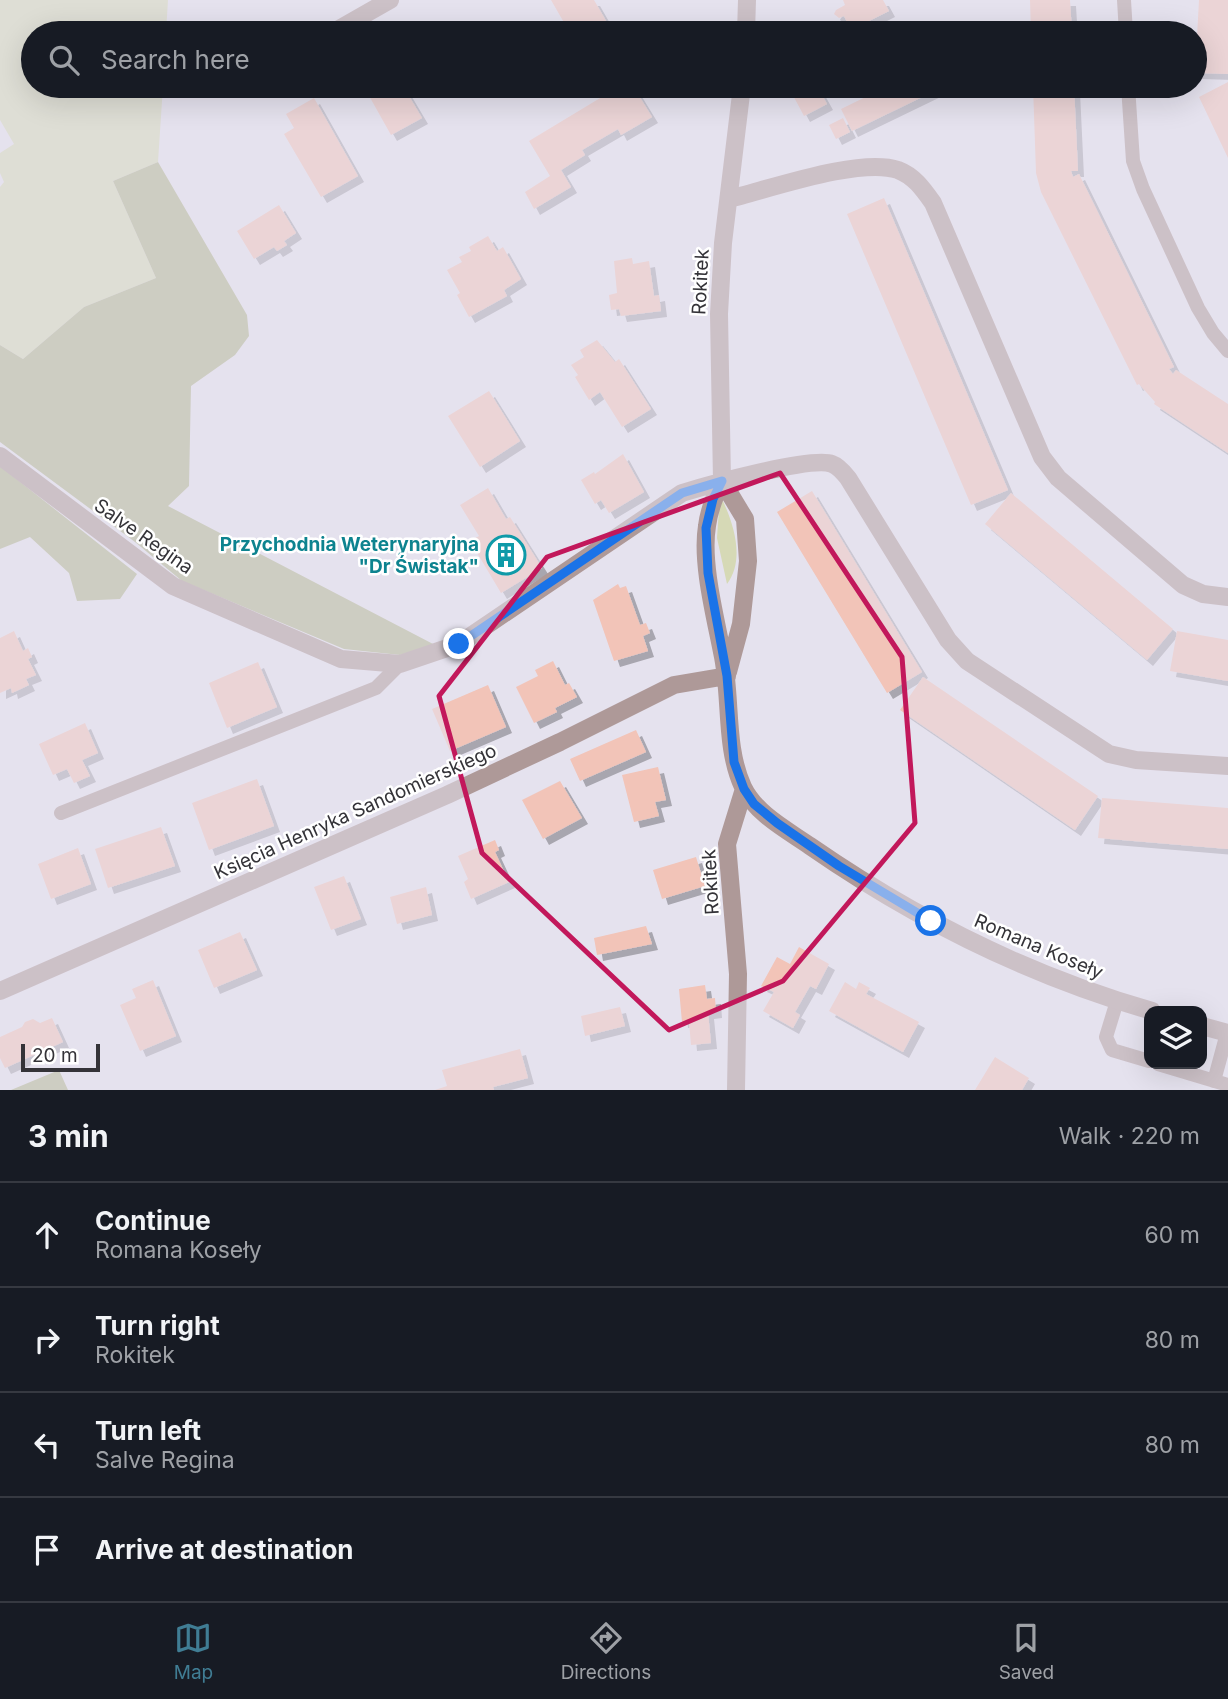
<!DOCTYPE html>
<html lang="en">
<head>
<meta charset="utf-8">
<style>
	:root { --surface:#171b24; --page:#20242c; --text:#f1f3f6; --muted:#9ea1a6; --line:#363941; --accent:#407d94 }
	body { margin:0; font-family:Inter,sans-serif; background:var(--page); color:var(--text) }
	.controls { position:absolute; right:21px; bottom:21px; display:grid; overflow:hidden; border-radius:14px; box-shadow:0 7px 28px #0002 }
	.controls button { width:63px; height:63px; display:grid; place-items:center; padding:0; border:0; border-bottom:2px solid var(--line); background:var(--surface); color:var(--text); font:35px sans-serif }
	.scale { position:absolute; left:21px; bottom:18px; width:79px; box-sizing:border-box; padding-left:7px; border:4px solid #343338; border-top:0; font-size:19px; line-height:24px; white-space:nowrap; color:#343338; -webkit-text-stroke:5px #fff; paint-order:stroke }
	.stop { position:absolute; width:21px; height:21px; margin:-16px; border:5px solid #1a73e8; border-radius:50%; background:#fff }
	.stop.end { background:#1a73e8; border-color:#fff; box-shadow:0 2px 7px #0008 }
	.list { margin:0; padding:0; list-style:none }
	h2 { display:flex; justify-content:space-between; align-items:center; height:91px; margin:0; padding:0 28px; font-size:30px }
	h2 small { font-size:23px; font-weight:400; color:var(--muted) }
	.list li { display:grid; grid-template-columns:46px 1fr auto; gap:21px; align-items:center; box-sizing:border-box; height:105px; padding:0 28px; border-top:2px solid var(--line) }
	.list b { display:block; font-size:26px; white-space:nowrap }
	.list p { margin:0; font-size:23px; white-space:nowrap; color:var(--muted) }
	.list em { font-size:23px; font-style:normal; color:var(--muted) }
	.icon { flex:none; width:38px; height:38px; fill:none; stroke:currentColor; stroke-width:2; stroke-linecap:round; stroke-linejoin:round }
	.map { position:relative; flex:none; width:1228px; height:1090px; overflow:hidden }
	.search { position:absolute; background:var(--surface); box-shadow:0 7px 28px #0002; left:21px; right:21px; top:21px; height:77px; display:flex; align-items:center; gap:18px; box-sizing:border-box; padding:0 24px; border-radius:38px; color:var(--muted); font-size:26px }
	.sheet { height:511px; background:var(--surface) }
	nav { display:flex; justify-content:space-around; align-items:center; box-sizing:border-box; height:98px; border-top:2px solid var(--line); background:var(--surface); font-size:19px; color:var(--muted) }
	nav a { display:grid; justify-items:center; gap:4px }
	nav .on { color:var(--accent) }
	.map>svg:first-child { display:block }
</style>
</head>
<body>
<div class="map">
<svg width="1228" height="1090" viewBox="0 0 1228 1090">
	<defs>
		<filter id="shadow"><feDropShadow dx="6" dy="6" stdDeviation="0" flood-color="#0004"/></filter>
	</defs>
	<rect width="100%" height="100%" fill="#e5e2ee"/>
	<path fill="#d6d9b6" d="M0,0H168L166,33H33V86H163L158,162L113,181L156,278L84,307L23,359L0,345V187L4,182L0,173V153L14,144L0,120Z
		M720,495C733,521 746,559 727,584L717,538Z"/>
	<path fill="#b0b48c" d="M158,162L247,315L249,336L235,355L191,386L189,486L168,506L435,645L400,655L344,649L182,581L135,542L0,442V345L23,359L84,307L156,278L113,181Z
		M0,466L137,574L120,599L77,601L69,573L30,537L0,549Z
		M59,1070L68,1090H11Z"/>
	<path fill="#f2c4b8" filter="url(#shadow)" d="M551,0H594L613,33H570Z
		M843,0H883L889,11L851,30L844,16L839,18L834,14L836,10L845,5Z
		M1030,0H1070L1072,33H1031Z
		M1199,0H1228V74L1195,73Z
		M1228,82V158L1199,97Z
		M381,86H403L422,118L391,135L368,94Z
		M620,86H633L652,117L621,135L618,129L582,150L585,155L561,170L571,187L534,209L525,192L550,176L529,141Z
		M788,86H817L827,104L804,116Z
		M888,86H945L852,131L841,109Z
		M1033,86H1074L1078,171H1071L1073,177L1079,174L1174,367L1169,369L1173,374L1176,370L1228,404V453L1154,404L1155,402L1139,384L1137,385L1041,192L1036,173Z
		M314,98L358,176L321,197L284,134L294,128L286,114Z
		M843,118L850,132L836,139L829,125Z
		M884,198L1008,490L971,505L847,214Z
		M279,205L296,233L284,241L287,245L277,251L274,247L254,259L237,231Z
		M488,236L497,251L503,247L521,279L504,290L507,296L469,317L457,295L460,293L447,270L462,262L459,257L471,251L469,247Z
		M632,258L633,264L649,261L654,296L659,295L661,311L621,316L619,309L611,310L609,295L617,293L614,261Z
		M597,340L615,362L619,359L651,409L622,427L600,392L589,400L575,377L578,375L571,365L584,357L580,350Z
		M489,391L520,441L480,467L448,416Z
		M623,454L644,492L609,513L601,500L595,504L581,480L594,472L595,474Z
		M488,488L506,519L510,517L542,568L501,593L470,541L479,536L460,505Z
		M812,491L922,672L887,693L777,512Z
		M1011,493L1173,629L1147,660L985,524Z
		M618,584L620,588L626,586L640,625L646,623L650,633L643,636L648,651L614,661L593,600Z
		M14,631L23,651L28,648L32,657L28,659L36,675L26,679L29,685L12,693L11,688L0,693V638Z
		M1177,631L1228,640V681L1170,671Z
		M553,661L565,685L569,683L577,697L555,708L557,712L534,723L516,687L538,676L535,670Z
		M258,662L277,707L227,728L209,683Z
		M923,677L1098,796L1075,830L900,710Z
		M488,685L506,727L450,751L432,709Z
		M85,723L98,753L82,760L90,776L74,783L67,769L53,775L39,744Z
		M636,730L646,752L580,781L570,759Z
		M658,767L666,800L655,802L659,816L634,822L622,775Z
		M257,779L274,826L209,850L192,803Z
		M560,781L582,818L543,839L522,800Z
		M1102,798L1228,808V849L1098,838Z
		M161,827L175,866L108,888L95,849Z
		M495,840L499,850L495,852L509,882L471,899L464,882L468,879L458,856Z
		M78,848L91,884L51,899L38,864Z
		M696,857L705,886L662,899L653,870Z
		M344,876L361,919L331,930L314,887Z
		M426,887L432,915L397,924L390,897Z
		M646,926L652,944L597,955L594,938Z
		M240,932L257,970L214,988L198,950Z
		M799,947L829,964L816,989L810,986L795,1012L800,1015L793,1028L763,1011L774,992L761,986L777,957L790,964Z
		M153,980L176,1036L140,1051L120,1005L136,998L132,989Z
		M845,982L856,989L859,982L870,988L866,994L919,1022L903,1052L829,1011Z
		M705,985L707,999L715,998L716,1012L708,1013L711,1043L691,1045L689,1022H682L679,989Z
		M620,1007L625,1026L585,1036L581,1016Z
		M52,1018L63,1042L5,1068L0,1058V1037L22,1027L25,1022L33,1019L40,1023Z
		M520,1049L528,1078L493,1087L494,1090H435L447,1086L442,1070Z
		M995,1057L1029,1078L1022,1090H975Z"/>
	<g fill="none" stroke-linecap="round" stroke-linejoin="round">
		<path stroke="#ae9998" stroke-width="14" d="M1124,0L1126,33
			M1128,86L1133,161L1143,189L1198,308L1213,333L1228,351
			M61,813L376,688L400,664
			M1117,1001L1106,1037L1112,1050L1149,1061
			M1158,1064L1228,1085
			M1214,1081L1227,1033"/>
		<path stroke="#ae9998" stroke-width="18" d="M332,33L390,0
			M746,33L747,0
			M742,86L723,243L719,314L722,481C715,495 709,510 707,526C701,562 715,616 722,652C732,696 724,746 743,787C756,814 787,830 810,846C914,918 1030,976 1152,1011
			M729,199C770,189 860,157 898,170C914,176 923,189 933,203L1042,457L1058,478L1183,585L1203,594L1228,597
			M0,456L173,586L341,659L400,664L459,644L682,493C708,485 812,456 832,464C838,466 844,473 848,478L948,640L967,661L1109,754L1136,760L1228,766
			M722,481L745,519L748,561L741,624L728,672
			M0,991L447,795L560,742L674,685L727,676
			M1202,1026L1228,1033
			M736,1090L738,974L727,844L744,789"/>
	</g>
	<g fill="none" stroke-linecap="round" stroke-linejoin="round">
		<path stroke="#1a73e8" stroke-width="9" d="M459,644L682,493L722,481L713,499L706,528L708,573L727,676L734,762L744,789L754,804L777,823L839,866L931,921"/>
	</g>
	<path d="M0 0H1228V1090H0ZM780,473L902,657L915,823L783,981L669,1030L482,853L439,696L547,557Z" fill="#e5e2ee" fill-opacity=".55" fill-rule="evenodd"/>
	<path fill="none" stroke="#c2185b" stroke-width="5" stroke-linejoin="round" d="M780,473L902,657L915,823L783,981L669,1030L482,853L439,696L547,557Z"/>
	<defs>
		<symbol id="building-ring" viewBox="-11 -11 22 22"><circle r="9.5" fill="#fff" stroke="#0f9aa8" stroke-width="1.5"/><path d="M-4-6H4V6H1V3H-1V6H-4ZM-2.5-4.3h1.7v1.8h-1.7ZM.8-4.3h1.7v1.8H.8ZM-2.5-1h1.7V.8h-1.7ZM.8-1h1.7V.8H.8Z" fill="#0f9aa8"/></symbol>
	</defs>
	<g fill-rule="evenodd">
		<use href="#building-ring" x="484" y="533" width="44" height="44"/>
	</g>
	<g text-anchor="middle" stroke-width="5" stroke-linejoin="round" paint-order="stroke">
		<g font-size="19" fill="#343338" stroke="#fff">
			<text transform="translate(700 282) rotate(-87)" y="7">Rokitek</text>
			<text transform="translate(144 536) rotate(35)" y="7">Salve Regina</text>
			<text transform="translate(355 811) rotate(-24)" y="7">Księcia Henryka Sandomierskiego</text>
			<text transform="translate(710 882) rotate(-93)" y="7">Rokitek</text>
			<text transform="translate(1039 946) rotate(23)" y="7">Romana Koseły</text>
		</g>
		<g font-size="19" font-weight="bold" fill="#0d838f" stroke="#fff" text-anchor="end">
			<text x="479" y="551">Przychodnia Weterynaryjna<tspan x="479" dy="22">"Dr Świstak"</tspan></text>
		</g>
	</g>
</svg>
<div class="controls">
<button><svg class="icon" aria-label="layers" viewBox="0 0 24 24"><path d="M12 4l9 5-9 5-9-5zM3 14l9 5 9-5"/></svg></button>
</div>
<div class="scale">20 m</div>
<div class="stop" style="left:931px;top:921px"></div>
<div class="stop end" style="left:459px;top:644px"></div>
<div class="search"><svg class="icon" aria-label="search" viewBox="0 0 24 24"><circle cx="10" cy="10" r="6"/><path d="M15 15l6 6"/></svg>Search here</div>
</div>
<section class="sheet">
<h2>3 min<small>Walk · 220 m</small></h2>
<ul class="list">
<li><svg class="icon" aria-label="ahead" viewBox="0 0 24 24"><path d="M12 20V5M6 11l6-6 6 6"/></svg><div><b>Continue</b><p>Romana Koseły</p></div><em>60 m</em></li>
<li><svg class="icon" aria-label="right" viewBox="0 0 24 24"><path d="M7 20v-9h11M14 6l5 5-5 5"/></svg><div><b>Turn right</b><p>Rokitek</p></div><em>80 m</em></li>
<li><svg class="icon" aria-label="left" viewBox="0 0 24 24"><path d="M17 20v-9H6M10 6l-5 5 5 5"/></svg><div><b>Turn left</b><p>Salve Regina</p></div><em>80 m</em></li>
<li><svg class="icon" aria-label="arrive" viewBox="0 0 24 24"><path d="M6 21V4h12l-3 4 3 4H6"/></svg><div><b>Arrive at destination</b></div></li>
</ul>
</section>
<nav>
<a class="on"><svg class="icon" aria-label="map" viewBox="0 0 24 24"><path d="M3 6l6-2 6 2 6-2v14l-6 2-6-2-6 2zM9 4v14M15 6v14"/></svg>Map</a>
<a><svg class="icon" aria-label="directions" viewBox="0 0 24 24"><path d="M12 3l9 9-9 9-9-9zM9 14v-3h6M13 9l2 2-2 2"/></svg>Directions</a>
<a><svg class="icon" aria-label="saved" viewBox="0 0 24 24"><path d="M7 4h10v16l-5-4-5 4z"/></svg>Saved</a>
</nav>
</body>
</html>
